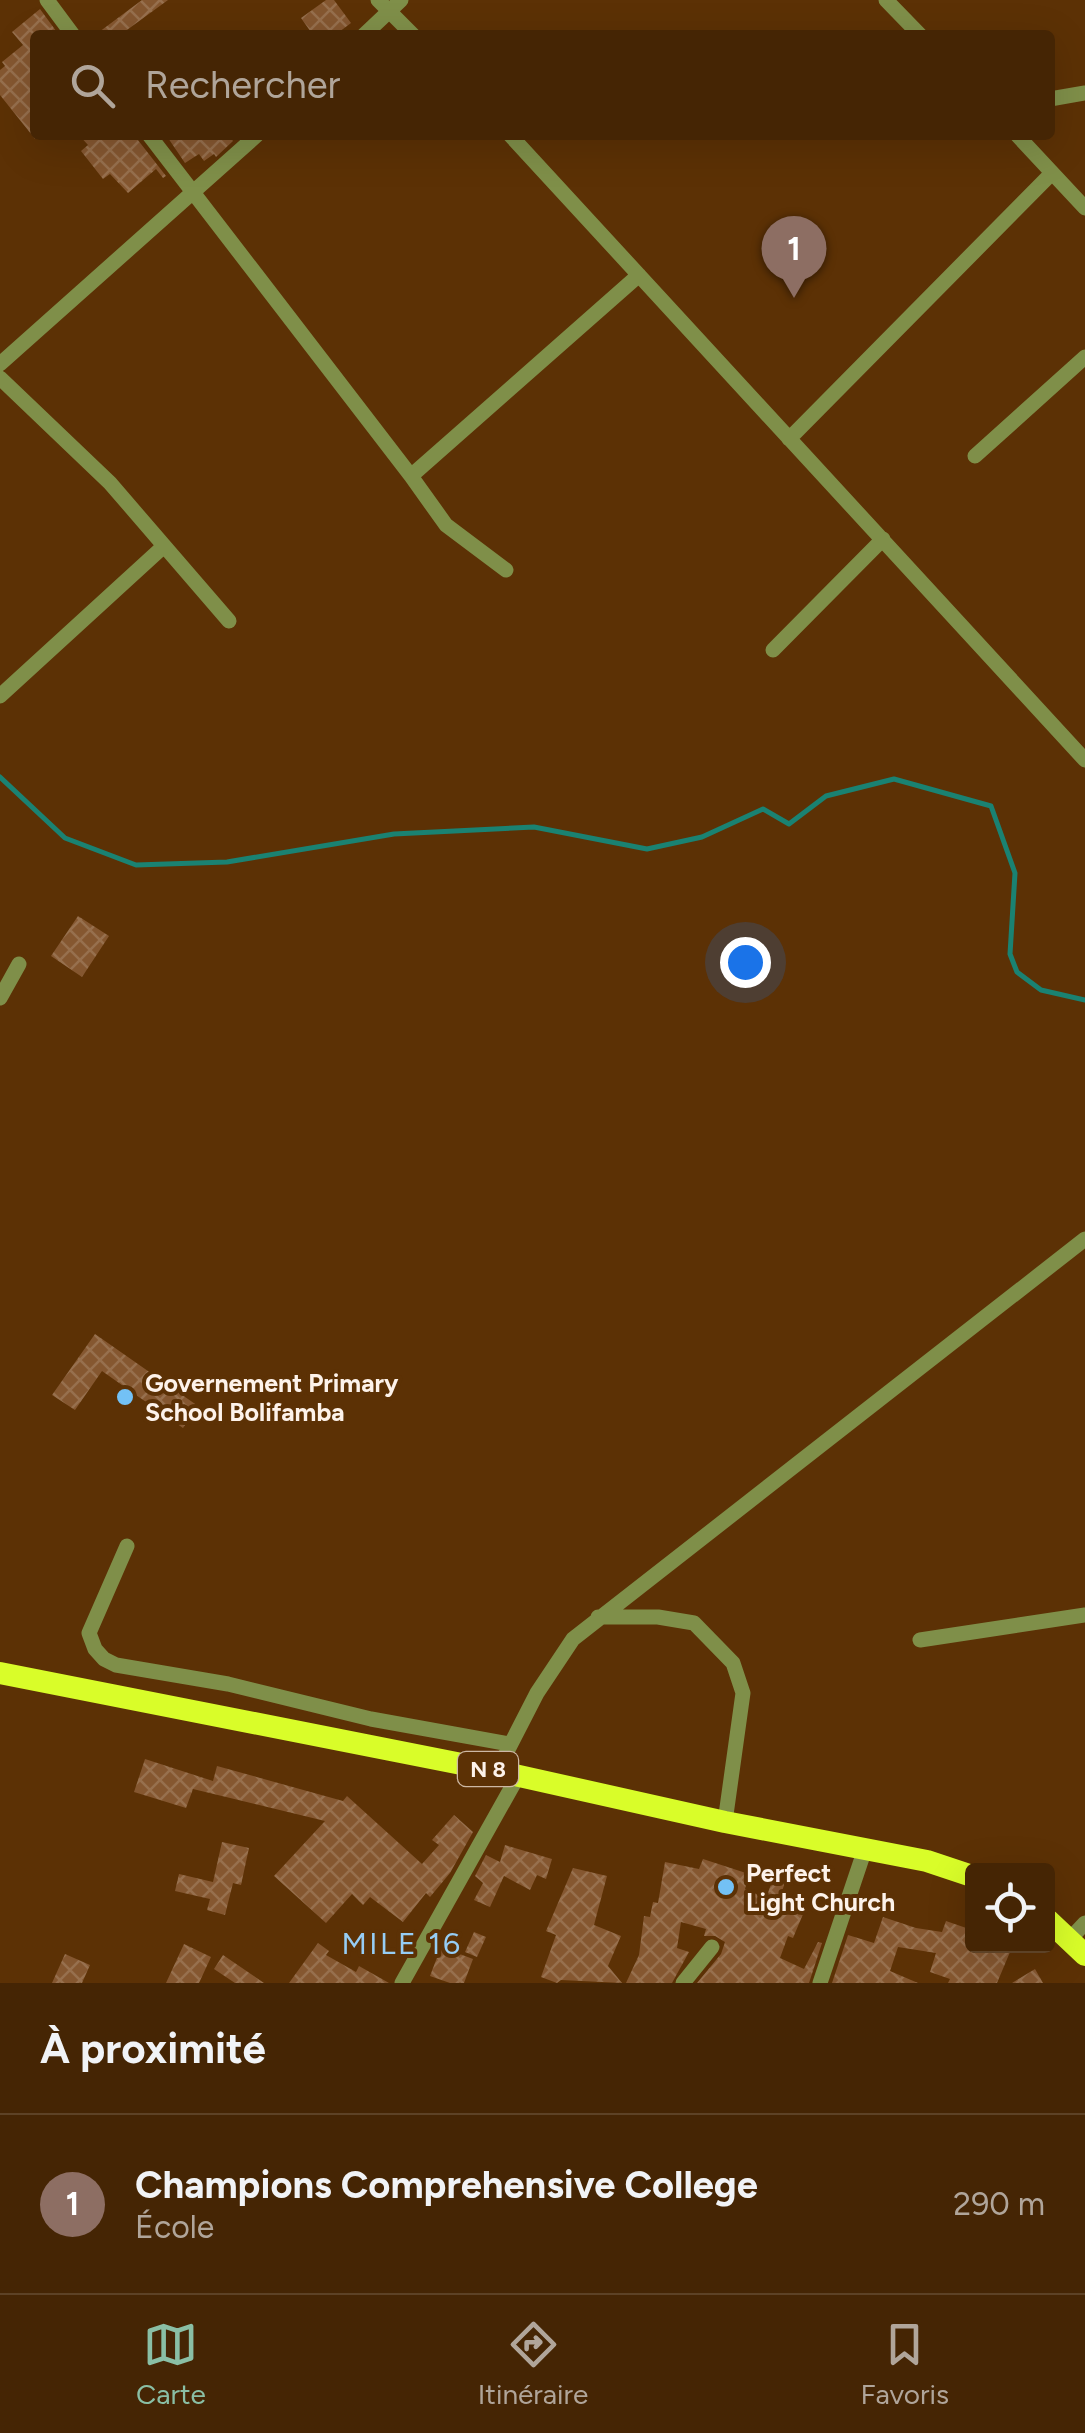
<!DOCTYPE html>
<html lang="fr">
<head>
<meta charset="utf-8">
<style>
	:root { --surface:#452504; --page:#4c2d0e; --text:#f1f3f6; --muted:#b0a59a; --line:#5d4226; --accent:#8abfa5 }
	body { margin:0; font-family:Figtree,sans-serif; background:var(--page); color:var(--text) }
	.controls { position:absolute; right:30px; bottom:30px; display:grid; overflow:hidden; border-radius:10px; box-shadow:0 10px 40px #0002 }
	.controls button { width:90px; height:90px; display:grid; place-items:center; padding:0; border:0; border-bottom:2px solid var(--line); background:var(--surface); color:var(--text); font:50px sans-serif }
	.you { position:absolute; left:745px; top:962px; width:35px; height:35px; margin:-25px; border:8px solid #fff; border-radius:50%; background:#1a73e8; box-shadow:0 0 0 15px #1a73e833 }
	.badge { display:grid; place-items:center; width:65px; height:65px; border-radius:50%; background:var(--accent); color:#fff; font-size:32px; font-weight:700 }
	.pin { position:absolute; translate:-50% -82px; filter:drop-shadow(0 2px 5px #0008) }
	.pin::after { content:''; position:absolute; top:52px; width:35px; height:30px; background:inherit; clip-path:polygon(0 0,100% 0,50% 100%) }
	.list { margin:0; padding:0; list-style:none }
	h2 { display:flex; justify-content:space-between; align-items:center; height:130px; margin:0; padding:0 40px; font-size:42px }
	h2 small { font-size:32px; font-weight:400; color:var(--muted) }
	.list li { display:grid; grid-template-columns:65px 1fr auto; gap:30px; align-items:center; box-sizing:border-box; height:180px; padding:0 40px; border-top:2px solid var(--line) }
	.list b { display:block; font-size:38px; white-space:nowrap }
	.list p { margin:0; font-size:32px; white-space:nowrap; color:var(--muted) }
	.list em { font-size:32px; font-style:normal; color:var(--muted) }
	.icon { flex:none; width:55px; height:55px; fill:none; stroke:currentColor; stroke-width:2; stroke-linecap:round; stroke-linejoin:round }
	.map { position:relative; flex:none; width:1085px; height:1983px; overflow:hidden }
	.search { position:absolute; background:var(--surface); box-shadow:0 10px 40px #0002; left:30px; right:30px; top:30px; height:110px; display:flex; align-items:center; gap:25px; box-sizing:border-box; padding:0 35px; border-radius:10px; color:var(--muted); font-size:38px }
	.sheet { height:310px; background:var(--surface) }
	nav { display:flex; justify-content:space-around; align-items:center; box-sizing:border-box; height:140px; border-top:2px solid var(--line); background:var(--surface); font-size:28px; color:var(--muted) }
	nav a { display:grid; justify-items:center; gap:5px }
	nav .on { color:var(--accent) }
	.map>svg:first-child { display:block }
</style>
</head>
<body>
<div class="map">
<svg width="1085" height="1983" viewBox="0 0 1085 1983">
	<defs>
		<pattern id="building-cross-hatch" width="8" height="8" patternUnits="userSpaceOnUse" patternTransform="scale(2.5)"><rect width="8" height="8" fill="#855730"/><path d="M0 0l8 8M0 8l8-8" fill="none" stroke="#97704e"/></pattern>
	</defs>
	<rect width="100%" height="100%" fill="#5c3105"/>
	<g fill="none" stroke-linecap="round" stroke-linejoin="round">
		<path stroke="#1a8272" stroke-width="5" d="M0,777L65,838L136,865L227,862L394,834L534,827L647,849L702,837L763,809L789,824L826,796L894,779L991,806L1015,873L1010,954L1017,972L1041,990L1085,1000"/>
	</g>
	<path fill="url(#building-cross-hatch)" d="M142,0H168L120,35H95Z
		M326,0H334L351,23L335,35H313L301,18Z
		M40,9L59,35H35V139L0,95V70L5,66L2,62L23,45L12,32Z
		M79,135H134L166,176L163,178L156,169L128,193L110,174L103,179L81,151L88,145Z
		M166,135H229L233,141L216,157L214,154L204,161L199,154L185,163Z
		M78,916L109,936L82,977L51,956Z
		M95,1334L198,1406L183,1428L102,1371L75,1410L52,1395Z
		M145,1759L213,1781L217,1766L343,1801L347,1796L422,1864L439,1845L432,1840L454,1815L473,1832L450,1873L430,1897L426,1893L403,1922L370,1897L363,1905L352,1894L326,1923L274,1876L325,1821L193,1789L186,1808L134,1792Z
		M222,1842L249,1848L241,1885L233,1883L225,1915L207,1910L210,1899L175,1891L179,1874L213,1882Z
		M505,1845L552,1859L546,1879L537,1875L530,1890L504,1876L490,1907L474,1900L483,1883L475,1876L486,1855L500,1862Z
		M703,1859L749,1874L745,1889L766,1898L773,1879L785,1883L780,1896L806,1907L793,1938L788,1936L780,1958L804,1969L818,1942L822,1943L809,1983H697L721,1954L725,1942L715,1936H704L706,1929L681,1922L677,1948L689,1952L672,1983H626L639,1955L644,1916L650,1917L653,1902L658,1903L665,1862L699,1869Z
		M573,1868L607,1876L594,1925L621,1936L608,1966L622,1983L561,1980L557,1983L541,1977L556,1935L546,1931Z
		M883,1917L916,1928L942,1932L946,1921L972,1930V1946H994L1010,1952L997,1983H948L950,1979L930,1972L936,1953L898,1947L890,1971L918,1983H832L848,1935L874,1943Z
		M474,1932L486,1937L477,1957L465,1952Z
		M318,1943L329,1951L326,1955L356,1972L359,1966L389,1983H289Z
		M184,1944L211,1957L199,1983H166Z
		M441,1947L473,1959L464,1983H450L430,1976Z
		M65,1954L90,1965L82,1983H52Z
		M223,1955L264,1983H235L214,1969Z
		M1035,1969L1043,1983H1012Z"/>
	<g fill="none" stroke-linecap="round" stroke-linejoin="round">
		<path stroke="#7f8f49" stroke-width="15" d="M47,0L73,35
			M378,0L413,35
			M886,0L920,35
			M364,35L401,0
			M1050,99L1085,93
			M149,135L411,476L639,275
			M510,135L1085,760
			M1017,135L1085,208
			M0,364L257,135
			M0,378L110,483L229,621
			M789,439L1052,173
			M975,456L1085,357
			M411,476L446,525L506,570
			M773,650L883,539
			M0,696L164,546
			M0,998L19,964
			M127,1546L89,1633L95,1649L104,1659L116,1665L228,1684L371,1719L510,1744
			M598,1617H658L694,1623L733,1663L743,1693L725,1822
			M920,1640L1085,1615
			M497,1771L537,1693L573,1639L1085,1239
			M1070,1939L1085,1923
			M402,1983L518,1776
			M683,1983L712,1947
			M820,1983L865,1849"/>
		<path stroke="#d9fd29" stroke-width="22" d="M0,1673L497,1771L725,1822L927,1861L972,1876
			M1048,1920L1085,1955"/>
	</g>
	<g fill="#73c1f5" stroke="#5c3105" stroke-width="4">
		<circle cx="125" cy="1397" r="10"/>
		<circle cx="726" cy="1887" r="10"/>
	</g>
	<g text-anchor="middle" stroke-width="8" stroke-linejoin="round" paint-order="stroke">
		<rect fill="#5c3105" stroke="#cdb8a5" stroke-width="2.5" x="458" y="1752" width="60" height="34" rx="8"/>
		<g font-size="22" font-weight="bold" fill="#fdf2ea">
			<text x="488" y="1777">N 8</text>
		</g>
		<g font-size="25" font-weight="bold" fill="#fdf2ea" stroke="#5c3105" text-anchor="start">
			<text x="145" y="1392">Governement Primary<tspan x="145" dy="29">School Bolifamba</tspan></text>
			<text x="746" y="1882">Perfect<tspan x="746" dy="29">Light Church</tspan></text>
		</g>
		<g font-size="30" letter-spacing="2.5" fill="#96cdf5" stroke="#5c3105">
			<text x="402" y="1954">MILE 16</text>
		</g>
	</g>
</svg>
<div class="controls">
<button><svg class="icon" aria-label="locate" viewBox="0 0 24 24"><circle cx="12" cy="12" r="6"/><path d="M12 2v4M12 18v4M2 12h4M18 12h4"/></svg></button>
</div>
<div class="you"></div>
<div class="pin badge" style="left:794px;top:298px;background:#8d6e63">1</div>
<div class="search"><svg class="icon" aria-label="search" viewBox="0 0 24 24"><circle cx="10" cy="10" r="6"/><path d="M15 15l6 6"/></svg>Rechercher</div>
</div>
<section class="sheet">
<h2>À proximité<small></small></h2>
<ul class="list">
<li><span class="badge" style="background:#8d6e63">1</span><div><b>Champions Comprehensive College</b><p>École</p></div><em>290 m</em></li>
</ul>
</section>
<nav>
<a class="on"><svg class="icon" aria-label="map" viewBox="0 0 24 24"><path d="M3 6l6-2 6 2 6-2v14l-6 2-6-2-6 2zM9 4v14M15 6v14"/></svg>Carte</a>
<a><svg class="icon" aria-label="directions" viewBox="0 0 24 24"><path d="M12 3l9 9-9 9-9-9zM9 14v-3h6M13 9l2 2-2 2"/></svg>Itinéraire</a>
<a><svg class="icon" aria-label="saved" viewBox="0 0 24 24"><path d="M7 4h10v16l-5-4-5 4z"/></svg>Favoris</a>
</nav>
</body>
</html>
